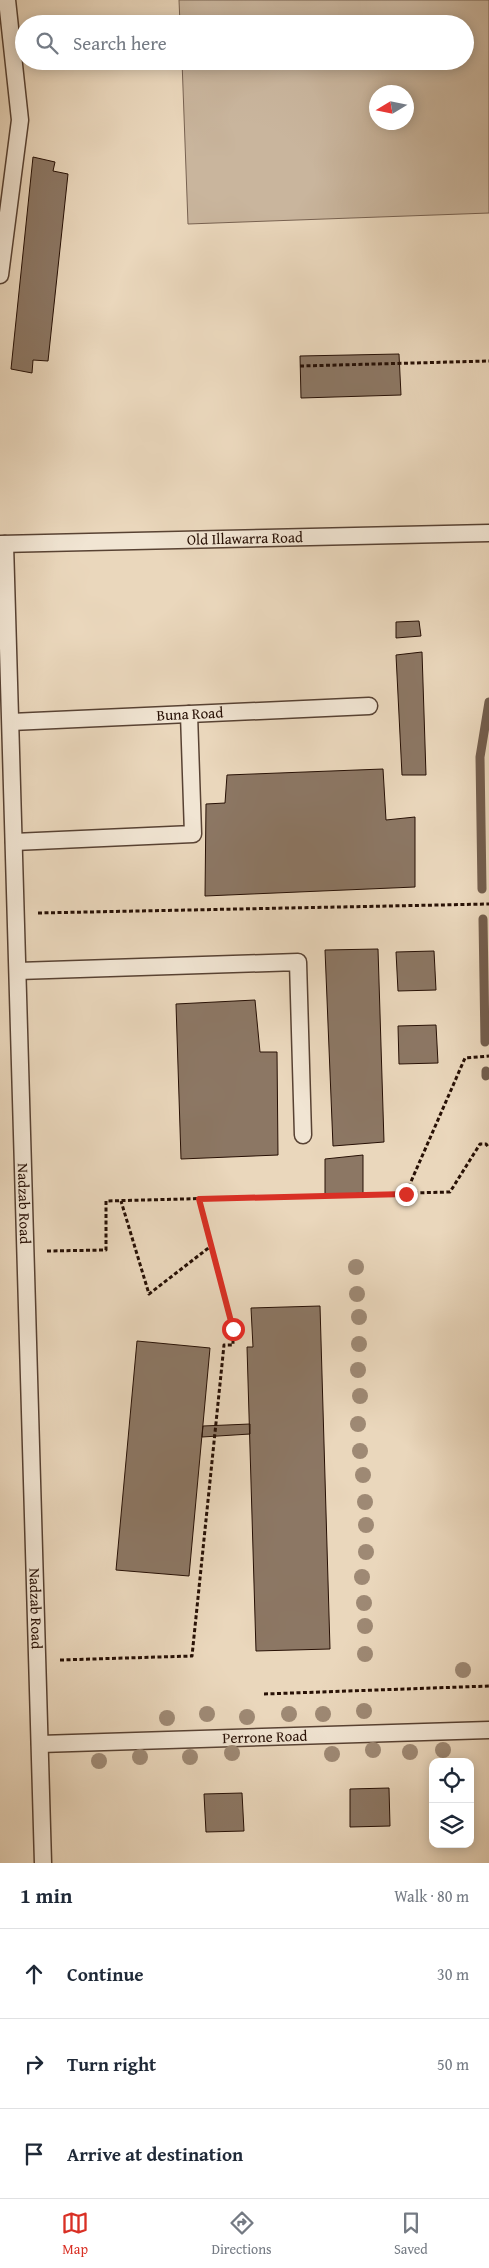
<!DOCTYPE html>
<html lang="en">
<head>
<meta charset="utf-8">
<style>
	:root { --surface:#fff; --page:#f2f2f3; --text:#1f2937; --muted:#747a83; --line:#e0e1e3; --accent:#d93025 }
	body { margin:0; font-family:"Gentium Book Plus",serif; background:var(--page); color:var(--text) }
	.controls { position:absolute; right:15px; bottom:15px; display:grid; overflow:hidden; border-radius:10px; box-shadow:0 2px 12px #0003 }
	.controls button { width:45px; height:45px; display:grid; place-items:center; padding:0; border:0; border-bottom:1px solid var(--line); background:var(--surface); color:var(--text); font:25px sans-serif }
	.compass { position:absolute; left:369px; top:85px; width:45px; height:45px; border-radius:50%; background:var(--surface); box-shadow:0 2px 12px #0003; rotate:260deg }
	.stop { position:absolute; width:15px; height:15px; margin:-11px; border:4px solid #d93025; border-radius:50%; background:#fff }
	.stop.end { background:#d93025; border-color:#fff; box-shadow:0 1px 5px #0008 }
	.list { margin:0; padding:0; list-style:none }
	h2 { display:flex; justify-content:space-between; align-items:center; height:65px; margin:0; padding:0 20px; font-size:21px }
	h2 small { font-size:16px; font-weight:400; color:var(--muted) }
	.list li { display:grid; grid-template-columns:32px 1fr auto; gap:15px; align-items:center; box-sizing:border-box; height:90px; padding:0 20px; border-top:1px solid var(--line) }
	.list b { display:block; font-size:19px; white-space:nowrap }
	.list em { font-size:16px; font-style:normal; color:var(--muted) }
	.icon { flex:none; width:28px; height:28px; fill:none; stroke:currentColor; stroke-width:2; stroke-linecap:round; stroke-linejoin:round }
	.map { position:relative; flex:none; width:489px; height:1863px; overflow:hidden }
	.search { position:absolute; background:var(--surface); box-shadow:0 2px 12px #0003; left:15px; right:15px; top:15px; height:55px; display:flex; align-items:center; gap:12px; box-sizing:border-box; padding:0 18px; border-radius:28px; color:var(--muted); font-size:19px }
	.sheet { height:335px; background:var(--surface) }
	nav { display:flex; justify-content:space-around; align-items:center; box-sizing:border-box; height:70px; border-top:1px solid var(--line); background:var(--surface); font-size:14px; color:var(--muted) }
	nav a { display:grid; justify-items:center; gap:2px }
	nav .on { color:var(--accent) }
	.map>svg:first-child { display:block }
</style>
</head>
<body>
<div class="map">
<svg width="489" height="1863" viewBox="0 0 489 1863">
	<rect width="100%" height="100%" fill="#ead7bc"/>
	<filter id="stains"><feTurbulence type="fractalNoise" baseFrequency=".004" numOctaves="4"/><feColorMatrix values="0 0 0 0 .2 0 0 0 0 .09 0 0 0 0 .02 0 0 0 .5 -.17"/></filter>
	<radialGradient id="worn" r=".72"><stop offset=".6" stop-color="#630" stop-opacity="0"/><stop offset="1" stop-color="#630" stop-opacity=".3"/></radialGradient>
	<path fill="#c9b59d" stroke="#786251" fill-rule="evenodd" d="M179,0H489V213L188,224L182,61H465V24H180ZM376,92H406V122H376Z"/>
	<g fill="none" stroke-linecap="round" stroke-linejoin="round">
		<path stroke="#745f4e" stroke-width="9" d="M482,889L480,757L489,702
			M483,919L485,1042
			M486,1076V1071"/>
	</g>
	<path fill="#8c7764" stroke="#271005" d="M33,157L55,162L53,171L68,174L48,361L33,360L32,373L11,369Z
		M399,354L401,395L301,398L300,356Z
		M419,621L421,636L396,638V622Z
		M422,652L426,775H402L396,655Z
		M383,769L386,820L415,817V887L205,896L206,804L225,803L227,775Z
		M378,949L384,1142L333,1146L325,950Z
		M434,951L436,990L398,991L396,952Z
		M255,1000L260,1052H277L278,1155L181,1159L176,1004Z
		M436,1025L438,1063L399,1064L398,1026Z
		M363,1155V1194L325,1195V1159Z
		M320,1306L330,1649L256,1651L247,1347H253L251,1308Z
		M137,1341L210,1348L189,1576L116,1570Z
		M250,1424V1434L202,1437L203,1426Z
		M389,1788L390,1826L350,1827V1789Z
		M242,1793L244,1831L206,1832L204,1794Z"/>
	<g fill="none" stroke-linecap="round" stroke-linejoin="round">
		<defs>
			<g id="lane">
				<path d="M0,275L20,120L7,0"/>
				<path id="s1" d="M0,544L489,533"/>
				<path id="s2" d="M5,544L43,1863"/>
				<path id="s3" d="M11,722L369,706"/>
				<path d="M14,842L193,834L189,714"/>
				<path d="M18,971L298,962L303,1135"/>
				<path id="s4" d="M40,1744L489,1730"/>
			</g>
		</defs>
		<use href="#lane" stroke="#584233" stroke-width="19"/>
		<path stroke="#271005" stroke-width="3" stroke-dasharray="4 2.5" stroke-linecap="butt" d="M300,366L489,361
			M38,913L489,904
			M406,1193L465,1058L489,1056
			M199,1199L211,1246
			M47,1251L106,1250V1201L450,1192L480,1144H486L489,1148
			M60,1660L192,1656L224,1345H233V1329L211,1246L149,1294L121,1201
			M264,1694L489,1686"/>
		<use href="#lane" stroke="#f1e5d3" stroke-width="16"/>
	</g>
	<g fill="#9e8974">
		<circle cx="356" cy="1267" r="8"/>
		<circle cx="357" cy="1294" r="8"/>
		<circle cx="359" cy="1317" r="8"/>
		<circle cx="359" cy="1344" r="8"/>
		<circle cx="358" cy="1370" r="8"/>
		<circle cx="360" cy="1396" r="8"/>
		<circle cx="358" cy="1424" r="8"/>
		<circle cx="360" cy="1451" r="8"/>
		<circle cx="363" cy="1475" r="8"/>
		<circle cx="365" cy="1502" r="8"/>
		<circle cx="366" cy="1525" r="8"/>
		<circle cx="366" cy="1552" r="8"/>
		<circle cx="362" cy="1577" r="8"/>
		<circle cx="364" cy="1603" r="8"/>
		<circle cx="365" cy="1626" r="8"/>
		<circle cx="365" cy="1654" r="8"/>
		<circle cx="463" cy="1670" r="8"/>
		<circle cx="364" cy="1711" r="8"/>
		<circle cx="207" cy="1714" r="8"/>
		<circle cx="289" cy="1714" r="8"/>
		<circle cx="323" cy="1714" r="8"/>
		<circle cx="247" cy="1717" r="8"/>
		<circle cx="167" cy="1718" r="8"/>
		<circle cx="373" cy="1750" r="8"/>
		<circle cx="443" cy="1750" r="8"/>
		<circle cx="410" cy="1752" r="8"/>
		<circle cx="232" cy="1753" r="8"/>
		<circle cx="332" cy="1754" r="8"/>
		<circle cx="140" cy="1757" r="8"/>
		<circle cx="190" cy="1757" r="8"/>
		<circle cx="99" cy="1761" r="8"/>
	</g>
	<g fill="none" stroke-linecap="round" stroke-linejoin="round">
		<path stroke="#d93025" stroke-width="6" d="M233,1329L199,1199L406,1194"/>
	</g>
	<g text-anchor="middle" stroke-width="4.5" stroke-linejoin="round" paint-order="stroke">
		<g font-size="15" fill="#271005" stroke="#f1e5d3">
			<text dy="5" stroke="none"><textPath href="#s1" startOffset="245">Old Illawarra Road</textPath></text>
			<text dy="5" stroke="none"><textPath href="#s3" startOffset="179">Buna Road</textPath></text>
			<text dy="5" stroke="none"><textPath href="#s2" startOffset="660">Nadzab Road</textPath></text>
			<text dy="5" stroke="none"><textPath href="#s2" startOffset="1065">Nadzab Road</textPath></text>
			<text dy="5" stroke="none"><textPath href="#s4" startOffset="225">Perrone Road</textPath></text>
		</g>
	</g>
	<rect width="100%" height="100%" filter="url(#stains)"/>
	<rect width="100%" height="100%" fill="url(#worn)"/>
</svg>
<div class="controls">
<button><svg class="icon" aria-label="locate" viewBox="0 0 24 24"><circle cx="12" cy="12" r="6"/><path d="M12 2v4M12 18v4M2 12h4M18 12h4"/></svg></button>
<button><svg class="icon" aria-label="layers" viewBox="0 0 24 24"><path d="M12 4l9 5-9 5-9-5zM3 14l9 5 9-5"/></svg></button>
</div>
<svg class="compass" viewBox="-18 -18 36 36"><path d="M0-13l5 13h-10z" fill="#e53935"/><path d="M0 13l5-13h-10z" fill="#747a83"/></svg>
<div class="stop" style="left:233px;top:1329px"></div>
<div class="stop end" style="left:406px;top:1194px"></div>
<div class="search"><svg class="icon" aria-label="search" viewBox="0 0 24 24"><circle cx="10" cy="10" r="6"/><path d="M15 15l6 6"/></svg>Search here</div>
</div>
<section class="sheet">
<h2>1 min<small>Walk · 80 m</small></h2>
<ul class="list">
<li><svg class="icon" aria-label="ahead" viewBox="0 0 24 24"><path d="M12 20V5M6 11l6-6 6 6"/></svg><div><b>Continue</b></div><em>30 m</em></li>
<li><svg class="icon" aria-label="right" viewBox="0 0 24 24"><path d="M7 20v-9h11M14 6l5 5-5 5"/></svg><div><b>Turn right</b></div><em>50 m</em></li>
<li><svg class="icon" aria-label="arrive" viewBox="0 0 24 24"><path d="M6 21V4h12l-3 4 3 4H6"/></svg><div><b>Arrive at destination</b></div></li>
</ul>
</section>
<nav>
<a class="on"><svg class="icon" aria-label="map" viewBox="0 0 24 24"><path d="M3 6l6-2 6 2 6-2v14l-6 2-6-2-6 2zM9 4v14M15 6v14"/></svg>Map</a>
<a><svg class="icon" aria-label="directions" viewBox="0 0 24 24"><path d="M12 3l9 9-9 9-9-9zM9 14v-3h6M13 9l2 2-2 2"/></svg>Directions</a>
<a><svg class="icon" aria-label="saved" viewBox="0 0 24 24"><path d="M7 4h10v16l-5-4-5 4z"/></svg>Saved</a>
</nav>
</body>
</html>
